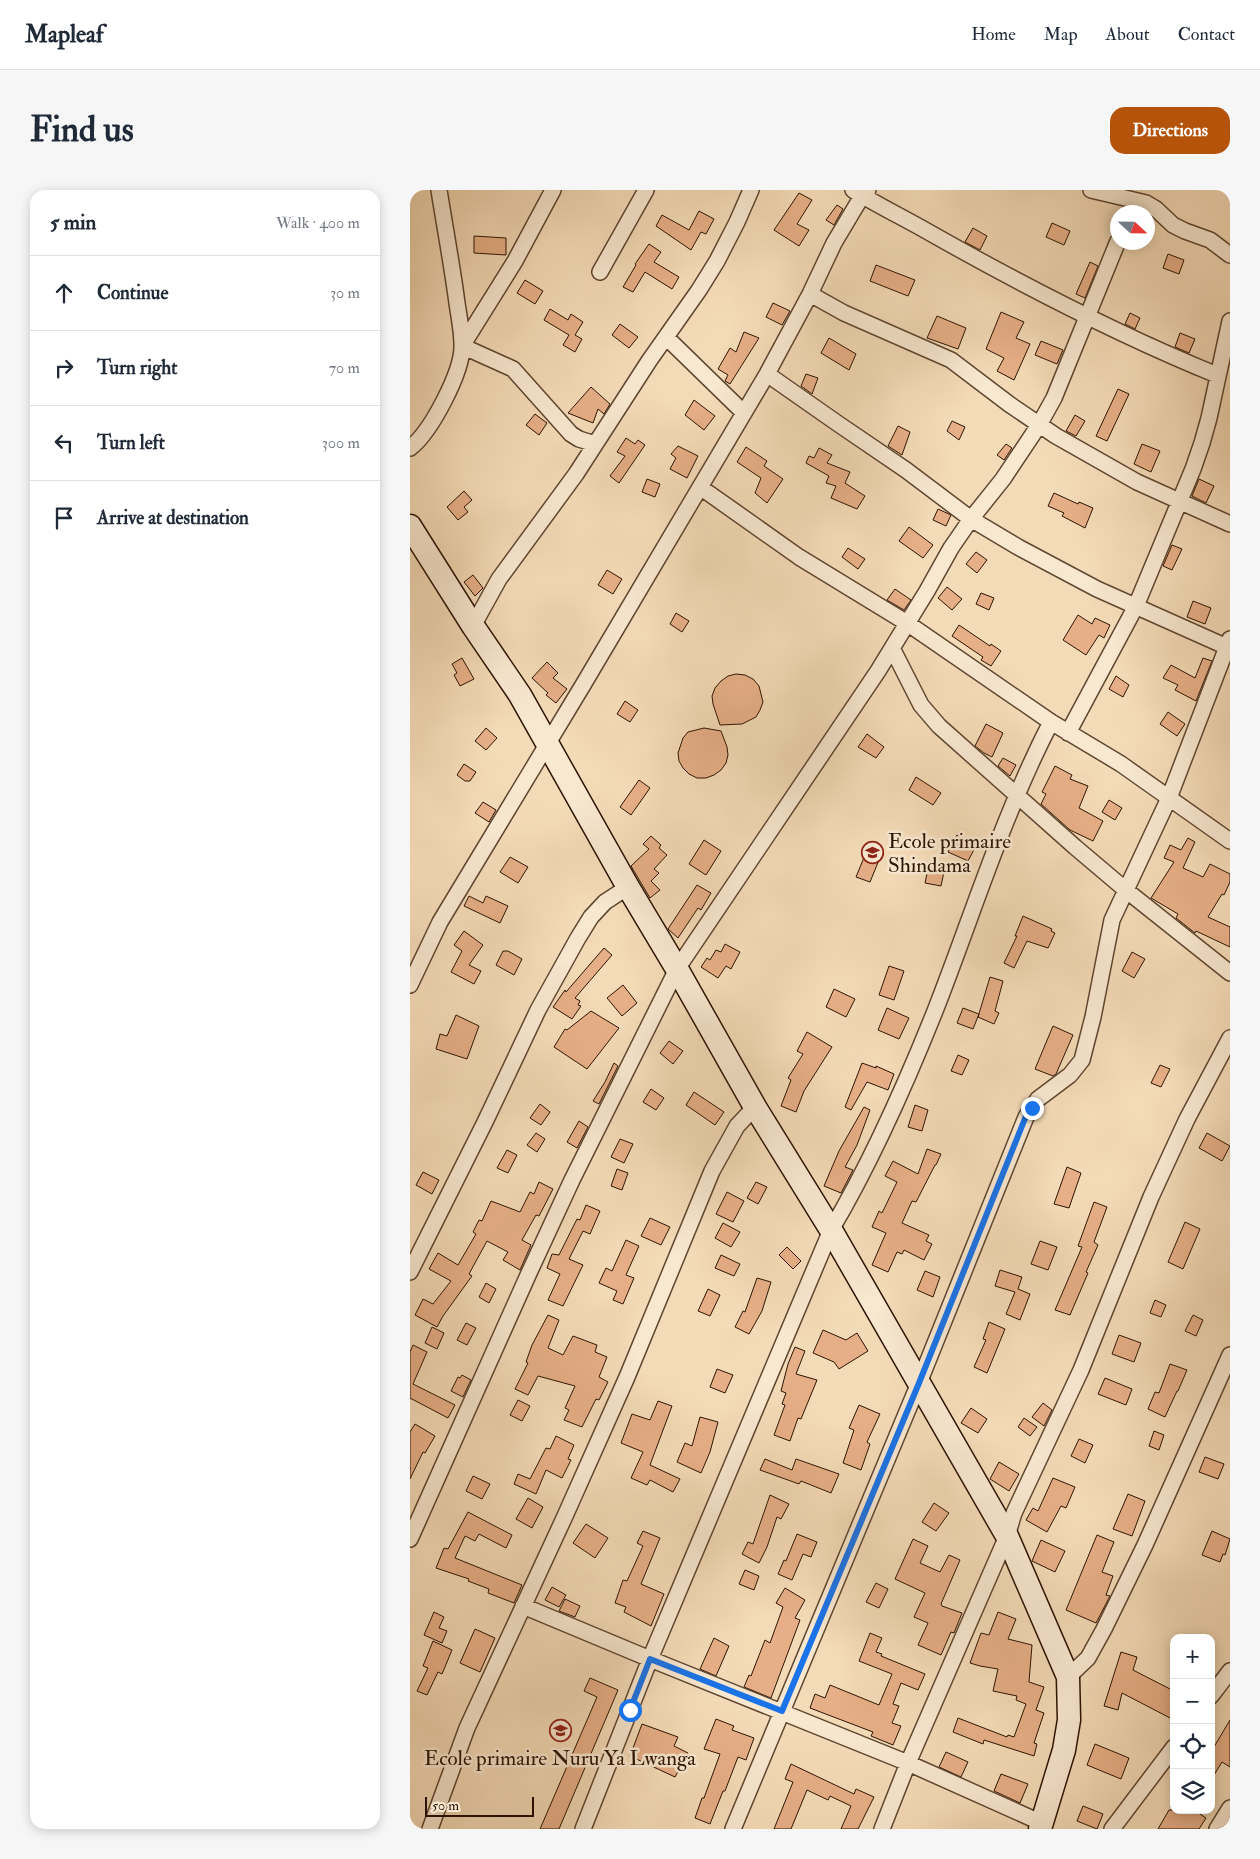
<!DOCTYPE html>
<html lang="en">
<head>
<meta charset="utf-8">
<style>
	:root { --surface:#fff; --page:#f6f6f7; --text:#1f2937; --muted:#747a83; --line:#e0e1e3; --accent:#b45309 }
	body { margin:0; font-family:"IM FELL Double Pica",serif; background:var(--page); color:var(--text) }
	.controls { position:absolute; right:15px; bottom:15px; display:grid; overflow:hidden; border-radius:10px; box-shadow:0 2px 12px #0003 }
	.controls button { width:45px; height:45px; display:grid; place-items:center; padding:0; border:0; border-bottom:1px solid var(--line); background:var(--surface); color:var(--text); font:25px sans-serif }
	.compass { position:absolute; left:700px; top:15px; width:45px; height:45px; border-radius:50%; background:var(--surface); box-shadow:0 2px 12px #0003; rotate:112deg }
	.scale { position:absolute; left:15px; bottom:12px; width:109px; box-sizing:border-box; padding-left:5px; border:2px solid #2d1403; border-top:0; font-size:14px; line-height:18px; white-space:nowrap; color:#2d1403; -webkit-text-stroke:4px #f8e8d0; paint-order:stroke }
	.stop { position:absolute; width:15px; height:15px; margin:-11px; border:4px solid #1a73e8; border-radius:50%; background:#fff }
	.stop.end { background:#1a73e8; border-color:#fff; box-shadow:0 1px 5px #0008 }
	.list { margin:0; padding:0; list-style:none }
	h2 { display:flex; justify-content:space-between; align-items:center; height:65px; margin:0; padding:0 20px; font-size:21px }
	h2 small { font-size:16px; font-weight:400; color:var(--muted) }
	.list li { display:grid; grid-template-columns:32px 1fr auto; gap:15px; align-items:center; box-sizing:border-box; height:75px; padding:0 20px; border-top:1px solid var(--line) }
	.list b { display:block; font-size:19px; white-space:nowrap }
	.list em { font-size:16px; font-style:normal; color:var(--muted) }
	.icon { flex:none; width:28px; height:28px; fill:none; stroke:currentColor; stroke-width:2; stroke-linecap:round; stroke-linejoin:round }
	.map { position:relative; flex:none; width:820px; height:1639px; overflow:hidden; border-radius:15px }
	header { display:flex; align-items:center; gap:30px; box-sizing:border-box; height:70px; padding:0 25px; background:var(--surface); border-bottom:1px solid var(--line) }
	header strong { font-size:24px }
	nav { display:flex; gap:28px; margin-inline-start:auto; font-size:18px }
	.intro { display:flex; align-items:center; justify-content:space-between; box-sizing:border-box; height:120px; padding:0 30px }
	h1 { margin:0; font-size:35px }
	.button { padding:12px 22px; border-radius:15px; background:var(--accent); color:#fff; font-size:18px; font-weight:700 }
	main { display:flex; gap:30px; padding:0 30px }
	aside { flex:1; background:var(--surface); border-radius:15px; box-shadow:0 2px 12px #0003 }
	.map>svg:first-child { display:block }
</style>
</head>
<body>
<header>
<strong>Mapleaf</strong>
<nav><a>Home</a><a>Map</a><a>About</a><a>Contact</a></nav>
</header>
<div class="intro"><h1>Find us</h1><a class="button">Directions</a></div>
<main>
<aside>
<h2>5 min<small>Walk · 400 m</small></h2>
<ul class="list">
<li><svg class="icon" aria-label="ahead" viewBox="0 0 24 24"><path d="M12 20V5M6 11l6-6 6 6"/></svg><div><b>Continue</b></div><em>30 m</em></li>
<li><svg class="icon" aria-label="right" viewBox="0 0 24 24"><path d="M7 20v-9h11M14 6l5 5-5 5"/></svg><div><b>Turn right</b></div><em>70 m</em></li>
<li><svg class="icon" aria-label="left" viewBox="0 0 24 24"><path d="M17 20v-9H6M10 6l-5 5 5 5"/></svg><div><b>Turn left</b></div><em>300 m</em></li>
<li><svg class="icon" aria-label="arrive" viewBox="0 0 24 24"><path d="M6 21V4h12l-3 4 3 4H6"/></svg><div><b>Arrive at destination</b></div></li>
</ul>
</aside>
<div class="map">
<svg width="820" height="1639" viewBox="0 0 820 1639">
	<rect width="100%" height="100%" fill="#f4dbb7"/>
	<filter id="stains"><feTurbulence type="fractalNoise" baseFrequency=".004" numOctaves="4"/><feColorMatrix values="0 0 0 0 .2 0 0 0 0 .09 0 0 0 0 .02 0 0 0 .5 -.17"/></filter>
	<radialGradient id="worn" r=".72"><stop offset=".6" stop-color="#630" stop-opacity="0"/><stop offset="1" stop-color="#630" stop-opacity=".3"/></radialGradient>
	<path fill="#e7af87" stroke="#2d1403" d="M389,3L402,10L387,34L399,40L389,56L364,40Z
		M427,15L433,19L424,35L416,30Z
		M289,21L304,29L296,44L291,42L281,60L246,36L252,25L279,40Z
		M642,33L660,41L654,55L636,47Z
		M563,38L577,46L570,60L555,52Z
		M64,46L96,48V65L64,63Z
		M239,54L251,62L244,72L269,87L262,99L235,82L223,102L213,97L226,75L225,74Z
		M758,64L774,70L769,84L753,78Z
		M680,72L688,76L675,108L666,104Z
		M466,75L505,90L498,106L460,91Z
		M115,90L133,101L125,114L107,103Z
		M363,113L380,121L372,135L356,127Z
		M140,119L158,130L161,124L173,132L165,145L172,149L165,162L153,155L159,145L134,130Z
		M591,122L614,132L606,148L620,154L604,190L587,181L594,168L576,159Z
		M720,123L730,128L725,139L715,134Z
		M527,126L556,138L548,159L517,148Z
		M210,134L228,147L219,158L202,145Z
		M334,142L349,148L320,194L315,191L318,185L308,179L320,158L326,162Z
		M770,143L785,149L779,163L765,157Z
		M419,148L446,164L439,180L411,163Z
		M631,151L653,160L647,174L625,165Z
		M396,184L408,188L402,204L391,196Z
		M181,197L200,214L194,224L188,219L183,233L158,223Z
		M708,199L719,204L697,251L686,246Z
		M284,210L305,226L294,240L275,225Z
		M125,224L137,233L129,245L116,235Z
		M665,225L675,231L666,246L656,241Z
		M542,231L555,237L549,250L537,241Z
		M488,236L500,242L492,265L478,256Z
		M216,248L225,254L228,250L235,255L209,293L200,286L215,266L207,262Z
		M596,254L602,258L594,270L587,265Z
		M732,254L750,261L741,282L724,274Z
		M268,256L288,266L277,288L260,279L266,268L261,264Z
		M336,257L357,271L354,276L373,289L357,313L345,303L351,288L327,272Z
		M409,258L422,265L417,273L440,282L435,293L455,306L447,319L421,308L426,296L416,293L419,286L396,273L399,266L404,268Z
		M237,289L250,294L245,307L232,302Z
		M789,289L804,296L796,313L782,306Z
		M54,301L62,310L54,317L58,322L48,330L37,317Z
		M644,303L668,314L669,312L683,318L675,338L652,326L654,323L638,316Z
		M528,319L541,325L536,336L523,330Z
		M499,337L523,355L513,368L489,351Z
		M762,355L772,359L762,380L753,376Z
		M438,358L455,369L448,379L432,367Z
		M566,362L577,370L567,383L556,374Z
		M197,380L212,389L203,404L188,395Z
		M63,385L73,398L65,406L54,392Z
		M537,397L552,409L542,420L528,408Z
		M485,399L501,410L494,420L477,410Z
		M571,403L584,408L579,420L566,414Z
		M783,411L801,418L795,434L777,427Z
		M266,423L279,431L272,442L260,434Z
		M668,425L682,434L685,428L700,435L694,448L689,445L676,465L653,450Z
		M549,435L580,456L581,454L591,461L581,476L571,470L573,467L542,446Z
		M52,468L64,489L50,496L44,485L47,483L42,474Z
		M793,468L802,471L786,511L765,500L768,495L753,488L761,475L785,488Z
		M137,472L148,483L143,488L157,499L146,513L136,505L138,503L122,488Z
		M326,484L335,485L343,489L349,496L353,512L350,520L346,527L332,534L310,535L303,514L302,506L305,498L311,491L318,486Z
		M706,486L719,495L713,507L699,499Z
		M215,511L228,520L220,532L207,524Z
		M758,522L775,534L767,546L750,534Z
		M576,534L593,543L582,567L574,563L565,556Z
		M76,538L87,548L76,560L65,551Z
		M294,538L311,541L317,557L318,565L316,573L311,580L304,585L296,588H287L279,584L273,578L269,571L268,563L273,548L278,542Z
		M457,544L474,557L466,568L448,557Z
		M593,568L606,575L600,586L588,576Z
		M54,574L66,582L60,591H55L47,585Z
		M645,576L662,585L660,589L678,596L669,618L693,631L683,651L660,640L631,614L636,604L632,602Z
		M506,587L531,603L523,615L499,600Z
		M229,590L240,598L221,625L210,617Z
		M699,610L712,618L705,630L692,622Z
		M73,612L86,620L79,632L65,623Z
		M547,645L567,654L558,671L538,662Z
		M241,646L251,655L249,658L257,665L244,679L249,683L241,691L250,700L240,708L221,676L239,659L233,654Z
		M778,648L785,652L773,678L793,687L800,674L820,684V692L814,705L812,704L798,727L820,737V757L786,741L785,743L766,728L768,724L741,708L764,672L754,668L760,655L771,660Z
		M294,650L311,661L296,685L279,674Z
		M455,665L469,670L460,692L446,687Z
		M100,667L118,677L108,693L90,682Z
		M519,674L535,677L531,696L515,693Z
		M287,695L301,703L291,720L288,718L268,748L258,739Z
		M59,706L73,713L76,706L98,716L90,733L54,716Z
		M613,726L642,739L641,741L645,743L638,758L617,751L604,778L594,773L607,746H605Z
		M54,741L73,755L59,775L71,781L64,794L41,782L52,761L44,755Z
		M315,754L330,762L321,779L316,776L308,788L291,777L297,768L300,770L306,760L311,762Z
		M194,758L202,765L165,808L170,811L168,815L171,816L162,829L143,817L155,800L156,802Z
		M93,761H98L112,769L104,785L86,775Z
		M722,762L735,769L724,788L712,781Z
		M479,776L494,781L484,810L469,805Z
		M580,787L593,791L585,821L589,823L584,834L568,827Z
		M213,795L227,813L212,826L197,808Z
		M424,799L445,809L436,827L416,817Z
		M477,818L499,828L489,849L468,840Z
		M553,818L569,824L563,839L547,833Z
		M181,821L209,838L177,879L144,857L155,839L157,840Z
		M46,825L69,836L57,869L26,859L30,844L37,846Z
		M643,836L663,845L646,884L643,886L625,879Z
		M397,842L422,857L394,901L386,922L371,916L381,890L378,888L393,864L387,861Z
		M259,851L273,861L263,874L250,863Z
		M548,865L559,870L552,885L541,881Z
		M204,873L208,876L189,914L183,911L195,892Z
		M452,873L466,878V876L484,884L478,900L457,892L441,920L435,917Z
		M750,875L760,879L751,897L741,893Z
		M241,899L254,908L246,920L233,912Z
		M284,902L314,922L305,935L276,915Z
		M130,914L140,922L131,935L120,928Z
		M505,915L518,920L512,941L498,937Z
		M454,917L460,920L447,955L435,977L443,980L431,1003L414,996L429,961Z
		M169,931L178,937L167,958L157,952Z
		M126,943L135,949L127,962L117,955Z
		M797,943L820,956L812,971L789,958Z
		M210,949L223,954L214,973L201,967Z
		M517,959L531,964L526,975H525L506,1012L502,1011L492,1033L519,1045L516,1051L522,1054L514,1070L494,1060L492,1064L487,1062L478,1082L462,1075L476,1043L462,1037L469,1021L472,1023L487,992L475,986L483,971L508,984Z
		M97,960L107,965L98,983L87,978Z
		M657,977L671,983L659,1018L644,1014Z
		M207,979L218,983L212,1000L201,996Z
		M13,982L29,990L22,1004L6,995Z
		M129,992L143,999L129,1026L126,1025L112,1050L121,1055L110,1080L93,1070L98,1062L77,1051L59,1084L62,1086L33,1126L27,1137L5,1125L13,1109L23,1114L41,1091L19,1079L28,1063L48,1075L66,1044L63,1042L69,1030L72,1031L81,1011L110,1022L120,1002L124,1004Z
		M346,992L357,997L348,1014L337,1008Z
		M317,1002L334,1011L323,1032L306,1024Z
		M684,1012L697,1017L684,1052L688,1055L676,1082L678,1083L660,1125L645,1120L672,1057L668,1056Z
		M176,1015L190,1021L180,1044L173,1041L159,1069L173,1075L153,1116L138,1110L150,1084L137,1078L142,1064L149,1065L167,1029L170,1030Z
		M240,1028L260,1037L251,1055L231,1046Z
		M775,1032L790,1039L773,1079L758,1072Z
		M313,1033L330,1042L321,1057L305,1048Z
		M216,1050L229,1056L216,1085L224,1088L213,1114L203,1110L207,1101L189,1093L196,1078L202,1081Z
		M630,1051L647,1057L638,1080L621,1074Z
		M377,1057L391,1071L383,1079L369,1065Z
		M311,1065L330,1074L324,1086L305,1078Z
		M590,1080L612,1087L608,1099L620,1104L610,1130L596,1124L605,1102L585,1096Z
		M515,1081L530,1087L523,1107L507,1100Z
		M347,1088L361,1092L352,1121L339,1144L325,1137L333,1121L335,1122Z
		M76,1093L86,1099L79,1113L69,1107Z
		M298,1099L310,1105L300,1126L288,1121Z
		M745,1110L756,1115L751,1127L740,1123Z
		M138,1125L149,1130L138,1158L153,1165L163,1146L187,1155L185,1162L197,1167L189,1187L198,1192L189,1210L186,1209L172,1237L154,1230L159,1220L155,1218L165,1196L128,1186L118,1205L105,1199L118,1173L116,1172L122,1155Z
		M783,1125L793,1130L786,1146L775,1141Z
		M579,1132L595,1139L577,1183L564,1177L576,1150L573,1149Z
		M56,1133L66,1138L57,1155L47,1150Z
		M22,1137L34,1143L27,1159L15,1153Z
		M413,1140L436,1150L447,1143L458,1161L429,1179L424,1172L403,1163Z
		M709,1145L731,1153L724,1172L702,1164Z
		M3,1155L17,1162L3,1194L45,1215L38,1228L0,1208V1162Z
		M385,1157L395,1161L386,1184L407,1190L391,1229L388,1228L380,1251L364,1245L375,1215L372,1214L376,1203L371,1201L378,1174Z
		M760,1174L777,1180L768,1201H767L755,1227L738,1219L745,1202L749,1203Z
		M307,1179L323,1185L315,1203L300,1197Z
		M52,1185L61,1190L53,1207L41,1201L48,1187L50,1188Z
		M695,1188L722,1199L716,1215L688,1204Z
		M108,1210L120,1216L112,1231L100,1225Z
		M248,1211L262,1216L240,1275L270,1289L263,1302L240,1290L237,1295L221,1288L233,1262L211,1253L222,1224L240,1230Z
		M633,1213L642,1220L634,1236L622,1227Z
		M449,1215L470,1224L457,1252L460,1254L451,1280L433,1273L444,1240L439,1238Z
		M561,1218L577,1229L568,1243L551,1233Z
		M290,1227L308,1232L300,1262L291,1283L267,1272L275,1253L282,1256Z
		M614,1228L627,1237L620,1246L608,1237Z
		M5,1234L25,1246L15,1263L13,1262L0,1289V1242Z
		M744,1241L754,1245L749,1260L739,1256Z
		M146,1246L164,1255L158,1269L161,1270L152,1288L136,1280L126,1304L104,1294L108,1284L120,1289L136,1258L140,1259Z
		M669,1249L683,1255L675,1273L661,1266Z
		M795,1267L814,1274L808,1289L789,1282Z
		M355,1269L382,1280L386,1269L429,1284L421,1303L391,1291L389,1294L350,1280Z
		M589,1272L609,1284L599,1301L580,1289Z
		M63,1286L80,1294L72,1309L56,1301Z
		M643,1288L665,1297L656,1318L651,1316L637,1342L616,1330L623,1318L628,1321Z
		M718,1304L735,1311L722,1346L703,1339Z
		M360,1305L379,1314L371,1329L367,1327L357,1357L349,1373L332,1364L338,1352L343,1354Z
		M118,1308L133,1317L122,1338L106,1329Z
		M524,1313L539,1323L526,1341L512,1332Z
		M58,1322L102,1345L96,1358L69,1344L65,1351L55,1346L45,1368L112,1395L104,1413L78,1403L79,1399L58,1391L59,1389L26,1378L34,1358L38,1359Z
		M176,1334L198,1348L185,1368L163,1353Z
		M233,1341L250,1348L231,1394L254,1404L241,1436L214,1422L216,1417L205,1413L213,1390L217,1391L233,1356L227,1353Z
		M802,1341L820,1349L815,1365L813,1364L810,1372L792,1365Z
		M387,1344L407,1352L401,1367L393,1364L382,1390L368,1384L374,1370L376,1371Z
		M687,1345L704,1352L692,1382L703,1386L696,1405L700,1406L686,1433L656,1420Z
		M503,1349L518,1356L510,1373L530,1382L539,1365L550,1370L531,1414L532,1416L552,1423L544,1443L541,1442L531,1465L508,1455L518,1433L504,1427L515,1403L485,1389Z
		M631,1350L655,1361L645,1382L622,1371Z
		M335,1380L349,1386L344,1400L329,1394Z
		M466,1393L478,1399L469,1418L456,1412Z
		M142,1397L156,1405L149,1417L135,1410Z
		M375,1398L395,1410L385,1428L390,1430L361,1508L334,1497L339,1485L341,1486L355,1450L360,1453L373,1417L366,1413Z
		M155,1409L170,1416L165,1427L149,1421Z
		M24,1422L34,1427L29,1438L37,1441L32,1453L14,1445Z
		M588,1422L606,1429L598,1449L622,1455L619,1492L634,1497L626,1520L634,1523L624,1553L627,1554L624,1566L574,1550L573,1554L543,1542L548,1528L597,1547L598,1545L604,1547L616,1514L606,1510L607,1506L583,1501L588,1479L570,1476L560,1473L571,1443L579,1445Z
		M65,1439L85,1448L70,1482L50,1473Z
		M460,1443L472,1448L466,1462L472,1464L471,1466L515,1484L508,1500L491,1493L483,1514L489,1516L482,1533L491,1536L483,1555L461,1546L463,1542L400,1518L405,1504L415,1508L420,1495L469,1515L482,1484L449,1471Z
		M304,1448L319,1456L306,1486L290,1479Z
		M23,1451L42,1460L32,1484L28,1482L17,1505L7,1501L18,1478L13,1476Z
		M711,1462L727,1467L723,1480L764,1501V1530L712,1503L708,1520L694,1516Z
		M180,1488L208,1500L149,1639H130L187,1507L174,1501Z
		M306,1529L324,1536L322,1540L344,1548L336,1570L328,1567L315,1601H313L300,1634L285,1628L292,1608H294L310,1564L294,1559Z
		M820,1530V1577L812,1572L801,1590V1562Z
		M232,1534L268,1547L264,1556L278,1563L265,1587L220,1566Z
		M685,1554L719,1568L711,1589L677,1575Z
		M536,1562L558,1572L551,1587L529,1577Z
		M381,1574L444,1604L446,1599L464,1607L448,1639H431L441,1616L420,1606L418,1610L397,1600L381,1639H364L383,1592L375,1589Z
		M591,1584L618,1594L610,1613L584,1601Z
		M673,1616L693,1624L687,1639L667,1631Z
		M759,1620H784L796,1628L789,1639H748Z"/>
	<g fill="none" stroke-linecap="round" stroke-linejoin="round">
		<defs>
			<path id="street" d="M143,0L105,71L52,156L103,179L161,244L169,249L185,254
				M443,0C469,16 496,29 522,44C614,96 709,145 807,185
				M681,0L736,13L746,19L763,35L775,41L800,50L820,65
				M190,82L236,0
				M400,104L434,123L541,170L599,214L646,246L727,292L820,334
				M256,147L334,223
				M357,184L427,233L496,280L561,329L608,357L687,399L817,457
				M0,258C21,242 53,181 52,155C52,141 49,127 47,113C42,75 35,38 29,0
				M290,297L389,367L497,433L641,532L711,574L820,651
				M63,436L89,389L166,284L239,171L289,100L307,71L327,32L341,0
				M482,458L511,515L529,536L665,657L717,701L820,783
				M658,543L726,416L783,279L792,253L799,228L820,131
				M0,795L30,732L173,495L357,184L400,104L424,53L452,6L458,0
				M0,1082L75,932L128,820L168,748L181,727L195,712L218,697
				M0,1349L119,1083L162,990L267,779L468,481L517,401L541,358L561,329L593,289L629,235L644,208L708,51
				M113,1416L240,1469L498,1573L632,1633
				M658,1487L678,1468L694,1439L735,1355L820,1165
				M801,1506L820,1481
				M20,1639L57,1538L155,1326L217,1187L302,981L327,936L345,917
				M173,1639L240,1469L421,1040C462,971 495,896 525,821C563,724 593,625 641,532
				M323,1639L509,1193L616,927L628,909L660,885L672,870L683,827L702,730L759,608L820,449
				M472,1639L498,1573L597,1346L604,1323L671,1180L741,1007L777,929L820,848
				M702,1639L764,1557
				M807,1639L820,1618"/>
			<path id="secondary" d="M0,336L63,436L110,505L218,697L267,779L345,917L421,1040L597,1346L658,1487L659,1530L654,1560L630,1639"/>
		</defs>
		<use href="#street" stroke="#5f4630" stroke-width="18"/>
		<use href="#secondary" stroke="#2d1403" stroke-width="25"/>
		<use href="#street" stroke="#f8e8d0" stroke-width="15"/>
		<use href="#secondary" stroke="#f8e8d0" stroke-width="22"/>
	</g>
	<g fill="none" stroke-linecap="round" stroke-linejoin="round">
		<path stroke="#1a73e8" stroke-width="6" d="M220,1520L240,1469L372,1521L509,1193L616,926L622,918"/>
	</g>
	<defs>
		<symbol id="school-ring" viewBox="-11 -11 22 22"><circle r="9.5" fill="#f8e8d0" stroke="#8f2418" stroke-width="1.5"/><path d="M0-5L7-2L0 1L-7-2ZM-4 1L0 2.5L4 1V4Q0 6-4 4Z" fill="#8f2418"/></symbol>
	</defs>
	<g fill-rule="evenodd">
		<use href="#school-ring" x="450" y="650" width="25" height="25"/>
		<use href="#school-ring" x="138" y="1528" width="25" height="25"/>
	</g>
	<g text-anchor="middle" stroke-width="5" stroke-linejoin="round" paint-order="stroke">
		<g font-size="21" fill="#2d1403" stroke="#f8e8d0" text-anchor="start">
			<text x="478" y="658">Ecole primaire<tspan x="478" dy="24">Shindama</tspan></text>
			<text x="150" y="1575" text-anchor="middle">Ecole primaire Nuru Ya Lwanga</text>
		</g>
	</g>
	<rect width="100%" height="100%" filter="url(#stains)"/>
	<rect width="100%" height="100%" fill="url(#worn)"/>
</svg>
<div class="controls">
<button>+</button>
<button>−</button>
<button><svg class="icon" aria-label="locate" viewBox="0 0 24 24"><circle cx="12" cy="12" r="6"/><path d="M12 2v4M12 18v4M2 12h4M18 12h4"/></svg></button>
<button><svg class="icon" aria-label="layers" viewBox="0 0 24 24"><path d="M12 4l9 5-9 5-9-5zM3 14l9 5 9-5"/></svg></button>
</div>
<svg class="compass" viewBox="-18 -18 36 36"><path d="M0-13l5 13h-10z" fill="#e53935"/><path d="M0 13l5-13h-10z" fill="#747a83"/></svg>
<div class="scale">50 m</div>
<div class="stop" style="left:220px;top:1520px"></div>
<div class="stop end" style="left:622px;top:918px"></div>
</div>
</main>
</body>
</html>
